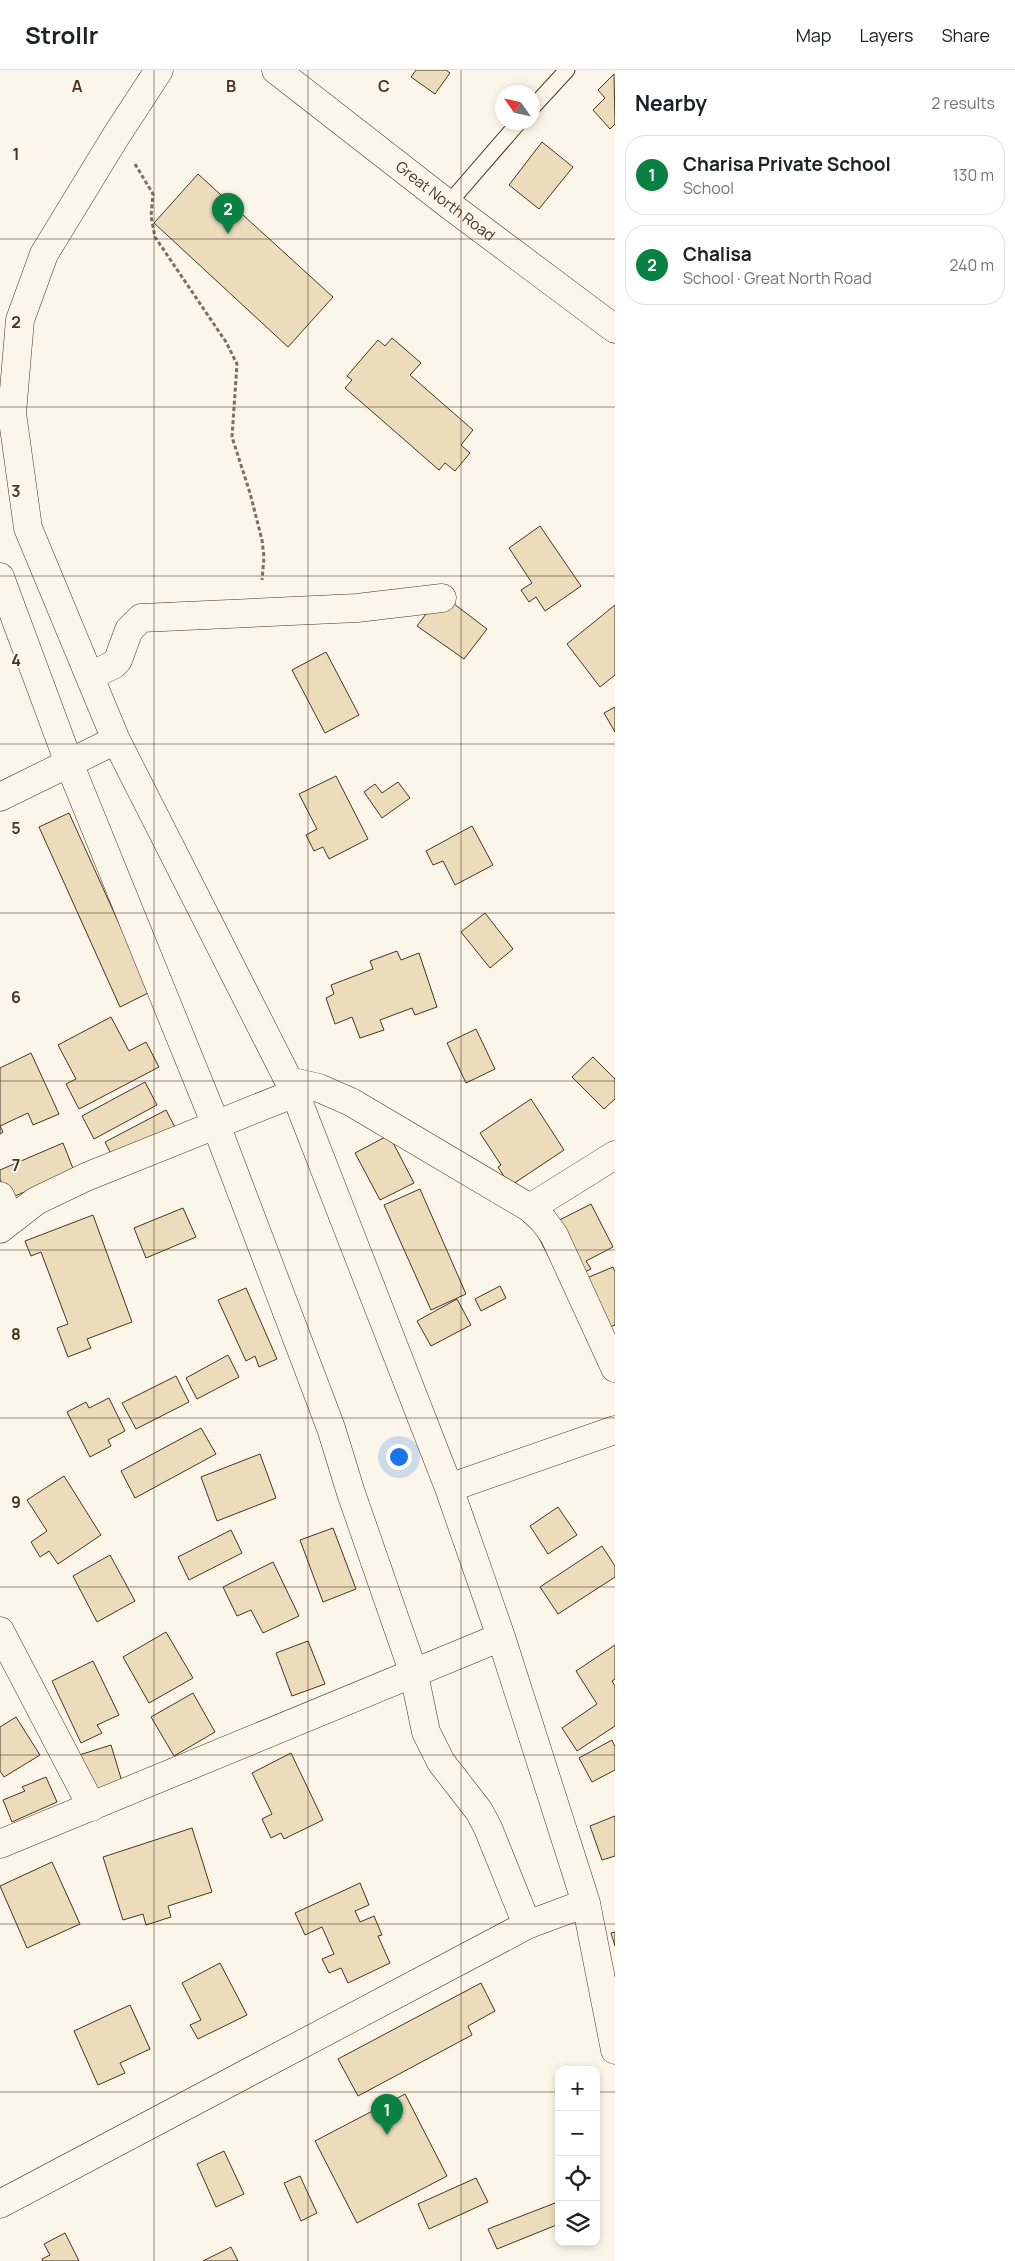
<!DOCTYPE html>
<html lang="en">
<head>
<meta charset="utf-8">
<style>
	:root { --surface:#fff; --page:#f2f2f2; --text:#202124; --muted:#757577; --line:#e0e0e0; --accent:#0b8043 }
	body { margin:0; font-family:Manrope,sans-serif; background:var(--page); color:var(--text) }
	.controls { position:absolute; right:15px; bottom:15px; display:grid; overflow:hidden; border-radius:10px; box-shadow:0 2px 8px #0003 }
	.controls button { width:45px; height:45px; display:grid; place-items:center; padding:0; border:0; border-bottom:1px solid var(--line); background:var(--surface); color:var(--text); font:25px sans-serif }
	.compass { position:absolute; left:495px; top:15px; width:45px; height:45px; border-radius:50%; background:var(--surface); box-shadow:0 2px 8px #0003; rotate:304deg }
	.you { position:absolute; left:398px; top:1386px; width:18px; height:18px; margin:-12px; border:4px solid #fff; border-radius:50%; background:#1a73e8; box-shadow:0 0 0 8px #1a73e833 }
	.badge { display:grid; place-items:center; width:32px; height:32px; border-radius:50%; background:var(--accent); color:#fff; font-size:16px; font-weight:700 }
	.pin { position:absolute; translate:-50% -41px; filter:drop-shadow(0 1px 2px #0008) }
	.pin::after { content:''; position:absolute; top:26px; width:18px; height:15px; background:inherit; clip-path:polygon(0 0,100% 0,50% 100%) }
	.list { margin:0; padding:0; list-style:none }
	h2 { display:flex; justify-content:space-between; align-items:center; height:65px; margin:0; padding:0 20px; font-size:21px }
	h2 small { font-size:16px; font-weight:400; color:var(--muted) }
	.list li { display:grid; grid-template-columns:32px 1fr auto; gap:15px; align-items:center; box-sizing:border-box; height:80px; margin:0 10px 10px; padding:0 10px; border:1px solid var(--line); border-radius:20px }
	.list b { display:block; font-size:19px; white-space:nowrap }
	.list p { margin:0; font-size:16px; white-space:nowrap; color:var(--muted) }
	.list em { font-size:16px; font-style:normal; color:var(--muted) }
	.icon { flex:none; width:28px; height:28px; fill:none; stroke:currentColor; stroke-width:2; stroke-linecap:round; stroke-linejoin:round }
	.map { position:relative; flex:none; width:615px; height:2191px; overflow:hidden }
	header { display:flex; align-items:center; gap:30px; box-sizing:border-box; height:70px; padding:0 25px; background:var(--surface); border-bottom:1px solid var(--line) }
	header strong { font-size:24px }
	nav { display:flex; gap:28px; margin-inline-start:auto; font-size:18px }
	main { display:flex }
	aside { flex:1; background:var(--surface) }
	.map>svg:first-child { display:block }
</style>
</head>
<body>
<header>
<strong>Strollr</strong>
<nav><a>Map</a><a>Layers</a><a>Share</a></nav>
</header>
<main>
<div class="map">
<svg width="615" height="2191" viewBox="0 0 615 2191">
	<rect width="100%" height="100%" fill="#fbf6e9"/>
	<path fill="#ecdcbc" stroke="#4a3520" d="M416,0H446L450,3L435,24L411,7Z
		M614,4L615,54L610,59L593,40L605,28L598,20Z
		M542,72L573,97L539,139L509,115Z
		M198,104L333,227L288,277L154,153Z
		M392,268L421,293L410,305L473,360L461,375L470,383L455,401L445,393L439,400L345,318L352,310L347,306L378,270L385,276Z
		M540,456L581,516L545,541L536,527L529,532L521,520L532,513L509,478Z
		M441,524L487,559L464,589L417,556Z
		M615,535V605L600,617L567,574Z
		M326,582L359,645L325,663L292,600Z
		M615,637V662L604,643Z
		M336,706L368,769L329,789L323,777L314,781L306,765L317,759L299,724Z
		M398,712L410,728L382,748L364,722L375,714L382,723Z
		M69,743L150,922L120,937L39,757Z
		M472,756L493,795L455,815L443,791L433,795L426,781Z
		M485,843L513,879L490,898L461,862Z
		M397,881L401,890L419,883L437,937L415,945L412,938L380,950L384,960L360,968L352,947L335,954L326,928L334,924L331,915L373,899L370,891Z
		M111,947L129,981L146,972L159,997L79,1039L66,1014L76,1009L58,975Z
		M476,959L495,999L466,1013L447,973Z
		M31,983L59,1044L33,1055L28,1043L0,1056L3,1062L0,1064V998Z
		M593,987L615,1009V1029L604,1039L572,1007Z
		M145,1012L157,1035L94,1069L82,1046Z
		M531,1029L564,1080L510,1116L498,1097L501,1095L480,1063Z
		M166,1040L181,1069L113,1088L105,1072Z
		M389,1065L414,1113L380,1130L355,1083Z
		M63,1073L74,1101L8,1129L0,1109V1100Z
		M420,1119L466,1224L431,1240L384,1135Z
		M591,1134L613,1177L586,1191L591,1199L562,1213L536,1162Z
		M183,1138L196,1167L146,1188L134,1158Z
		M93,1145L132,1252L87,1269L91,1278L68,1287L57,1258L68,1254L41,1182L31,1186L25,1171Z
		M613,1197L615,1202V1255L595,1263L575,1213Z
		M500,1216L506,1228L481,1241L475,1229Z
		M246,1218L277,1289L259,1297L255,1286L246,1291L218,1230Z
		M457,1229L471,1255L431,1276L417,1251Z
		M228,1285L239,1307L197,1329L186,1308Z
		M176,1306L189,1332L136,1359L122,1333Z
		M109,1328L125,1361L108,1370L111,1376L90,1387L67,1342L86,1332L89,1338Z
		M201,1358L216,1384L135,1428L121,1401Z
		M260,1384L276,1428L217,1451L201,1407Z
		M64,1406L101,1465L58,1494L49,1481L40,1487L31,1472L47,1461L27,1430Z
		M558,1437L577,1465L548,1484L530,1456Z
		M333,1458L356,1519L323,1532L300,1470Z
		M231,1460L242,1483L189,1510L178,1487Z
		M602,1476L615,1496V1507L558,1544L540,1517Z
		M110,1485L135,1531L97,1552L73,1506Z
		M273,1492L299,1546L263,1563L251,1540L237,1546L223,1517Z
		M166,1562L193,1608L149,1633L123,1587Z
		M308,1571L325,1614L292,1626L276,1583Z
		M615,1575V1609L612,1611L615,1616V1656L577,1681L562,1658L597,1634L576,1601Z
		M93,1591L119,1645L97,1655L102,1663L81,1673L52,1611Z
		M193,1623L215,1662L174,1686L151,1647Z
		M16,1647L40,1685L4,1707L0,1701V1657Z
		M612,1670L615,1677V1700L592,1712L579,1688Z
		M111,1675L123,1715L85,1727L73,1687Z
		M291,1683L323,1750L284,1769L281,1763L271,1768L262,1749L272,1744L252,1703Z
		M46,1707L57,1732L12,1752L3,1730L25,1721L22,1717Z
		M615,1746V1786L602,1790L590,1756Z
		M192,1758L212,1822L168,1836L171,1847L146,1855L143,1844L123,1850L103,1787Z
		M52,1792L80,1854L27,1878L0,1816Z
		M360,1813L369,1835L355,1841L360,1852L374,1846L382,1865L378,1866L390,1893L348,1913L341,1898L329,1903L322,1889L334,1884L322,1857L305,1865L295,1843Z
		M615,1862V1876L611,1863Z
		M220,1893L247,1945L198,1969L190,1955L201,1950L182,1913Z
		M481,1913L495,1941L468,1956L472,1965L358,2026L338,1989Z
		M130,1935L150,1979L120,1993L125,2003L98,2015L74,1961Z
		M405,2024L447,2106L357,2153L315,2071Z
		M224,2081L244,2124L216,2137L197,2094Z
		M300,2106L317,2143L301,2151L284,2113Z
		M476,2108L488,2132L429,2159L418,2134Z
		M555,2133L559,2144V2154L497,2179L488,2159Z
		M65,2163L79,2191H43L42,2189L50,2185L44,2174Z
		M231,2177L238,2191H203Z"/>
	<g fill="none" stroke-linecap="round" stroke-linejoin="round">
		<defs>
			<path id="service" d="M532,38L567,0
				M448,134L519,52"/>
			<path id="minor" d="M159,0L116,66L44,184L20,250L12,343L28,458L116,670L295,1023L449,1418L501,1567L586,1833L615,1980
				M0,507L69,693L216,1055L331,1358L351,1423L414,1604L426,1662L441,1692L479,1741L488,1758L527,1855
				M90,606L113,595L118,590L129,560L141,548L357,538L442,528
				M0,727L116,670
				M289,1011L319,1018L351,1032L530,1138L543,1150L554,1165L615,1298
				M0,1126L11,1150
				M530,1138L615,1085
				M0,1159L36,1131L86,1107L295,1023
				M449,1418L615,1360
				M0,1561L92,1737
				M0,1774L501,1567
				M0,2134L527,1855L586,1833"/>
			<g id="trunk">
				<path id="s1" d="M276,0L448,134L615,259"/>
			</g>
		</defs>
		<use href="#service" stroke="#4a3520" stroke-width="17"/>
		<use href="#minor" stroke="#4a3520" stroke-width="29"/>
		<use href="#trunk" stroke="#4a3520" stroke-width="29"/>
		<path stroke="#7f6f5c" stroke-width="3" stroke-dasharray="4 2.5" stroke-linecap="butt" d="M135,94L153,124L151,146L155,167L226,272L237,294L232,367L250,423L262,470L264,487L262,510"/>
		<use href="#service" stroke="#fbf6e9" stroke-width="15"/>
		<use href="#minor" stroke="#fbf6e9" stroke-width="28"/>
		<use href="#trunk" stroke="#fbf6e9" stroke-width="28"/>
	</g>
	<path fill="none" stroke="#4a3520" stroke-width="1" stroke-opacity="0.55" d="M154,0V2191M308,0V2191M461,0V2191M0,169H615M0,337H615M0,506H615M0,674H615M0,843H615M0,1011H615M0,1180H615M0,1348H615M0,1517H615M0,1685H615M0,1854H615M0,2022H559M596,2022H615"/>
	<g text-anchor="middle" stroke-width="4" stroke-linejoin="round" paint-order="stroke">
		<g font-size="15" fill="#4a3520" stroke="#fbf6e9">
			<text dy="5" stroke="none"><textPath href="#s1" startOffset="214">Great North Road</textPath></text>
		</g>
	</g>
	<g font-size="16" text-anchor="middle" font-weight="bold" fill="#4a3520" stroke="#fbf6e9" stroke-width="4" stroke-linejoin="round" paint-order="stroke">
		<text x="77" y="22">A</text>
		<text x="231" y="22">B</text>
		<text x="384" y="22">C</text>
		<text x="16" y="90">1</text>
		<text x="16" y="258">2</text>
		<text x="16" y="427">3</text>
		<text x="16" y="596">4</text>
		<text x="16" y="764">5</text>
		<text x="16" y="933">6</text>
		<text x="16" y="1101">7</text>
		<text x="16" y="1270">8</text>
		<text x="16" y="1438">9</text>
	</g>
</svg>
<div class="controls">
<button>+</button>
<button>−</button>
<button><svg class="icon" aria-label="locate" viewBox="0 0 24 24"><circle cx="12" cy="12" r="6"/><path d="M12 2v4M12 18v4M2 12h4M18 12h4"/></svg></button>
<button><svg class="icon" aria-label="layers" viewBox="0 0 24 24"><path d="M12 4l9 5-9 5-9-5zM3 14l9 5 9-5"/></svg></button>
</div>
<svg class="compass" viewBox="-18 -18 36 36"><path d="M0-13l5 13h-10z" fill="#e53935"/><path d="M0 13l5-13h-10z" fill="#757577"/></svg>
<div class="you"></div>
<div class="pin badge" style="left:387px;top:2065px">1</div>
<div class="pin badge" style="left:228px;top:164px">2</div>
</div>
<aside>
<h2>Nearby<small>2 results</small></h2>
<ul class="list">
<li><span class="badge">1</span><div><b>Charisa Private School</b><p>School</p></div><em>130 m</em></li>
<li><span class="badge">2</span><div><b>Chalisa</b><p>School · Great North Road</p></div><em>240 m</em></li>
</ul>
</aside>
</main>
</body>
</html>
